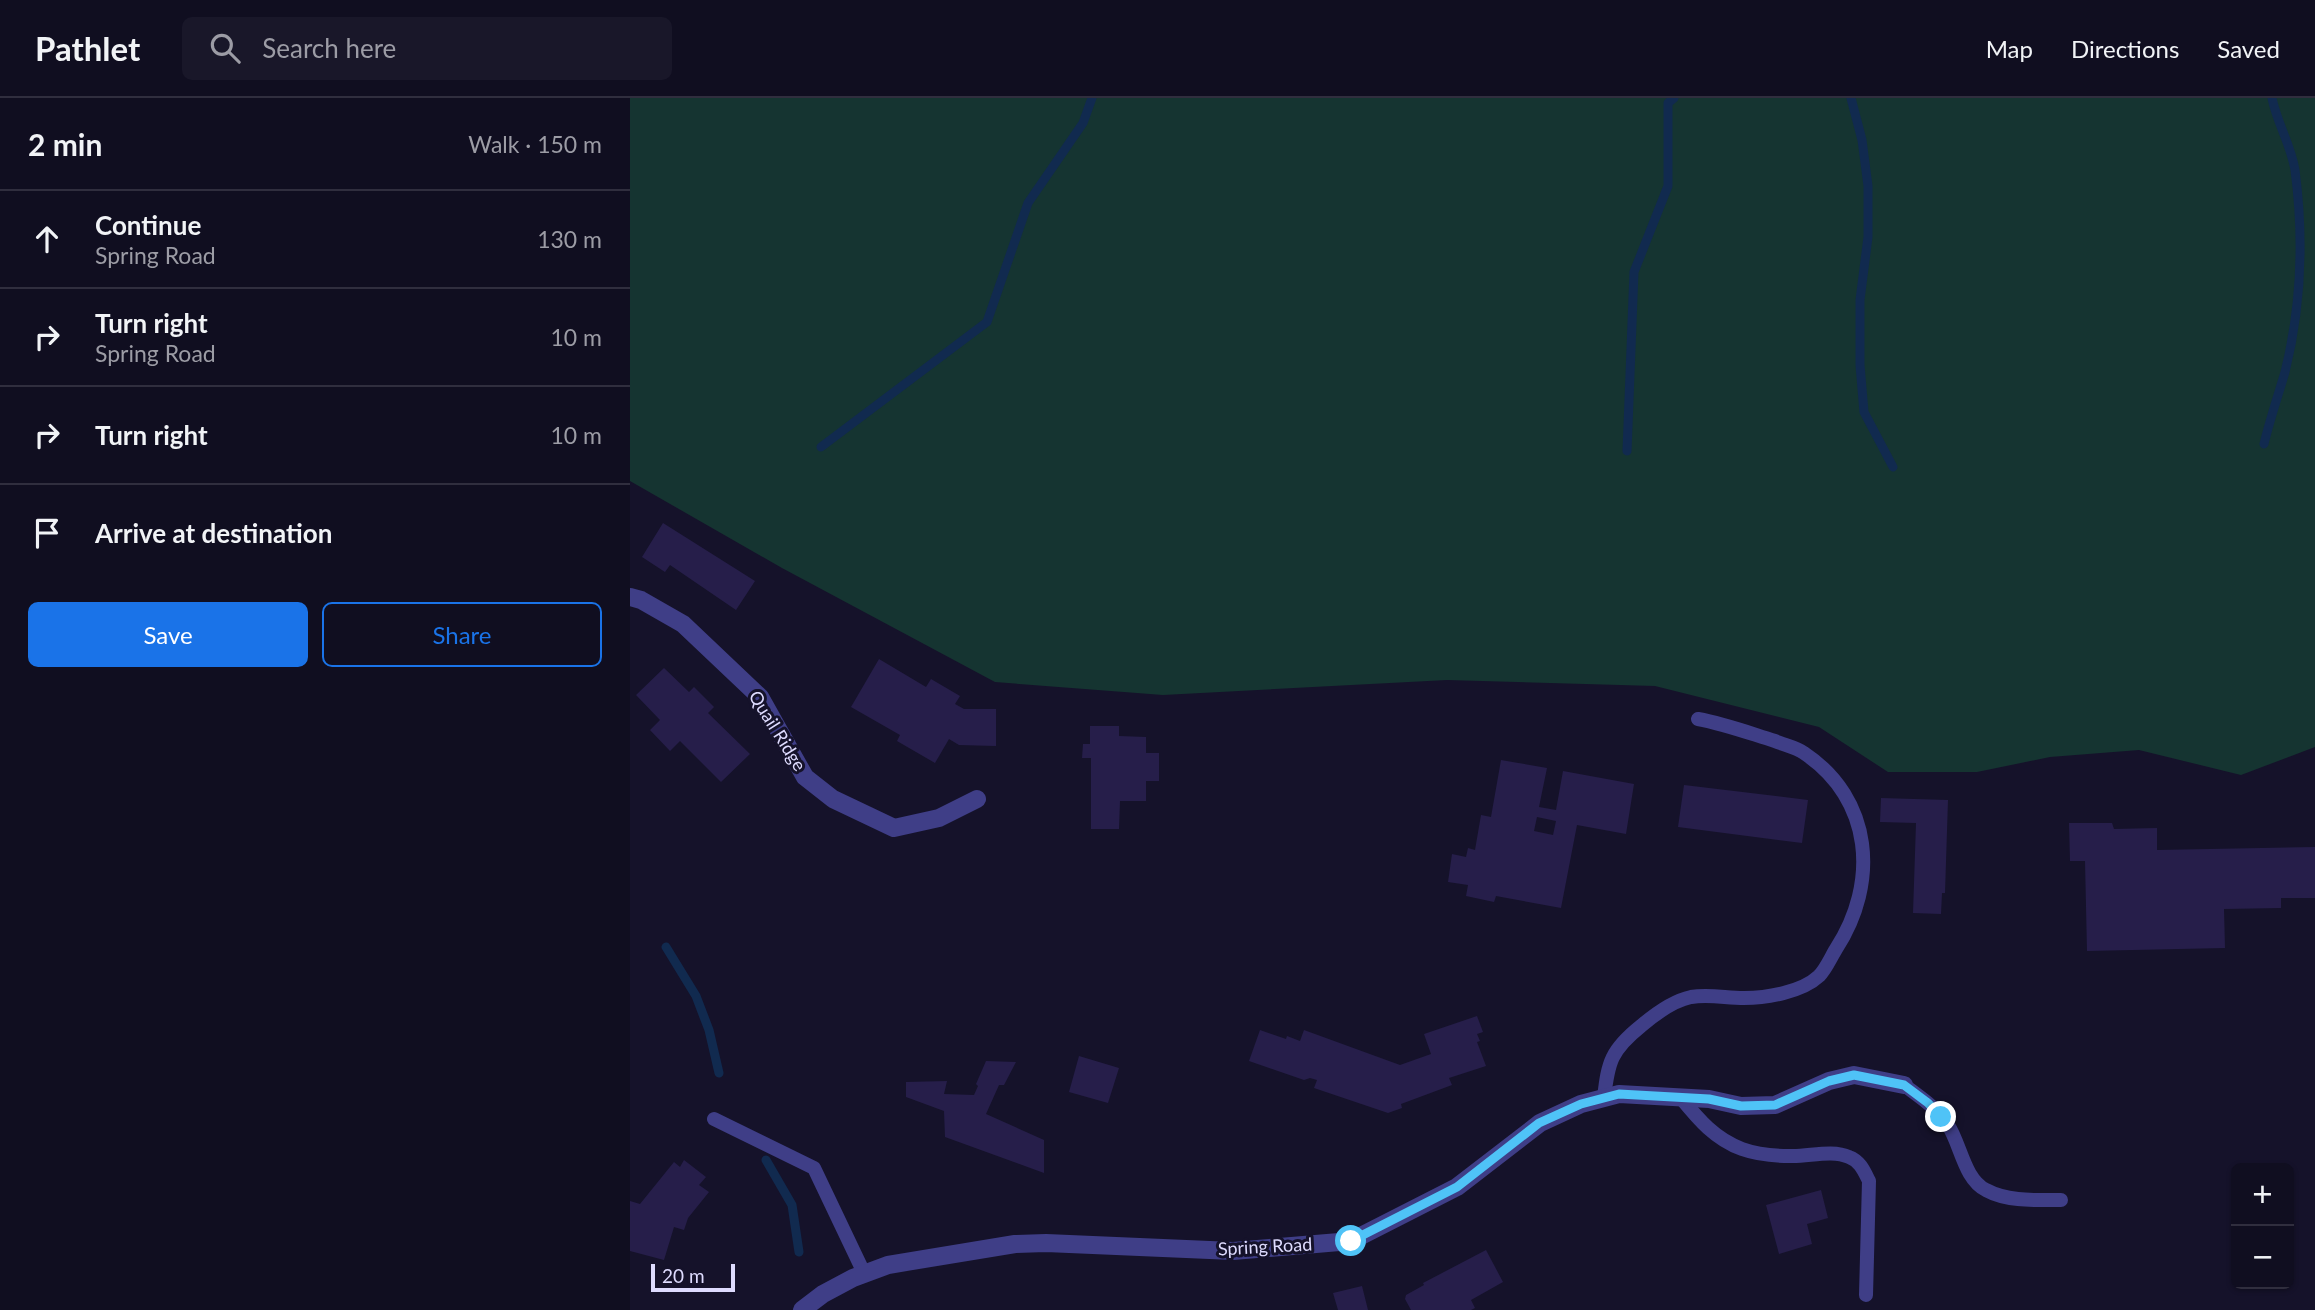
<!DOCTYPE html>
<html lang="en">
<head>
<meta charset="utf-8">
<style>
	:root { --surface:#100e20; --page:#191729; --text:#f1f3f6; --muted:#9c9ca5; --line:#302e3e; --accent:#1a73e8 }
	body { margin:0; font-family:Lato,sans-serif; background:var(--page); color:var(--text) }
	.controls { position:absolute; right:21px; bottom:21px; display:grid; overflow:hidden; border-radius:10px; box-shadow:0 2px 5px #0004 }
	.controls button { width:63px; height:63px; display:grid; place-items:center; padding:0; border:0; border-bottom:2px solid var(--line); background:var(--surface); color:var(--text); font:35px sans-serif }
	.scale { position:absolute; left:21px; bottom:18px; width:84px; box-sizing:border-box; padding-left:7px; border:4px solid #dedbfe; border-top:0; font-size:19px; line-height:24px; white-space:nowrap; color:#dedbfe; -webkit-text-stroke:5px #15122a; paint-order:stroke }
	.stop { position:absolute; width:21px; height:21px; margin:-16px; border:5px solid #4fc3f7; border-radius:50%; background:#fff }
	.stop.end { background:#4fc3f7; border-color:#fff; box-shadow:0 2px 7px #0008 }
	.list { margin:0; padding:0; list-style:none }
	h2 { display:flex; justify-content:space-between; align-items:center; height:91px; margin:0; padding:0 28px; font-size:30px }
	h2 small { font-size:23px; font-weight:400; color:var(--muted) }
	.list li { display:grid; grid-template-columns:46px 1fr auto; gap:21px; align-items:center; box-sizing:border-box; height:98px; padding:0 28px; border-top:2px solid var(--line) }
	.list b { display:block; font-size:26px; white-space:nowrap }
	.list p { margin:0; font-size:23px; white-space:nowrap; color:var(--muted) }
	.list em { font-size:23px; font-style:normal; color:var(--muted) }
	.actions { display:flex; gap:14px; padding:21px 28px }
	.actions a { flex:1; padding:16px 0; border:2px solid var(--accent); border-radius:10px; text-align:center; font-size:24px; color:var(--accent) }
	.actions .main { background:var(--accent); color:#fff }
	.icon { flex:none; width:38px; height:38px; fill:none; stroke:currentColor; stroke-width:2; stroke-linecap:round; stroke-linejoin:round }
	.map { position:relative; flex:none; width:1685px; height:1212px; overflow:hidden }
	header { display:flex; align-items:center; gap:42px; box-sizing:border-box; height:98px; padding:0 35px; background:var(--surface); border-bottom:2px solid var(--line) }
	header strong { font-size:33px }
	nav { display:flex; gap:38px; margin-inline-start:auto; font-size:24px }
	.search { width:490px; height:63px; background:var(--page); display:flex; align-items:center; gap:18px; box-sizing:border-box; padding:0 24px; border-radius:10px; color:var(--muted); font-size:26px }
	main { display:flex }
	aside { flex:1; background:var(--surface) }
	.map>svg:first-child { display:block }
</style>
</head>
<body>
<header>
<strong>Pathlet</strong>
<div class="search"><svg class="icon" aria-label="search" viewBox="0 0 24 24"><circle cx="10" cy="10" r="6"/><path d="M15 15l6 6"/></svg>Search here</div>
<nav><a>Map</a><a>Directions</a><a>Saved</a></nav>
</header>
<main>
<aside>
<h2>2 min<small>Walk · 150 m</small></h2>
<ul class="list">
<li><svg class="icon" aria-label="ahead" viewBox="0 0 24 24"><path d="M12 20V5M6 11l6-6 6 6"/></svg><div><b>Continue</b><p>Spring Road</p></div><em>130 m</em></li>
<li><svg class="icon" aria-label="right" viewBox="0 0 24 24"><path d="M7 20v-9h11M14 6l5 5-5 5"/></svg><div><b>Turn right</b><p>Spring Road</p></div><em>10 m</em></li>
<li><svg class="icon" aria-label="right" viewBox="0 0 24 24"><path d="M7 20v-9h11M14 6l5 5-5 5"/></svg><div><b>Turn right</b></div><em>10 m</em></li>
<li><svg class="icon" aria-label="arrive" viewBox="0 0 24 24"><path d="M6 21V4h12l-3 4 3 4H6"/></svg><div><b>Arrive at destination</b></div></li>
</ul>
<div class="actions"><a class="main">Save</a><a>Share</a></div>
</aside>
<div class="map">
<svg width="1685" height="1212" viewBox="0 0 1685 1212">
	<rect width="100%" height="100%" fill="#15122a"/>
	<path fill="#153431" d="M0,0H1685V649L1611,677L1509,652L1420,659L1347,674H1258L1189,629L1025,588L817,582L533,597L365,584L152,470L0,383Z"/>
	<g fill="none" stroke-linecap="round" stroke-linejoin="round">
		<path stroke="#112a4f" stroke-width="9" d="M1221,0L1232,42L1238,88V139L1230,202V267L1234,314L1263,369
			M1634,346C1640,321 1648,298 1655,274C1672,206 1674,141 1665,72C1661,47 1647,25 1642,0
			M191,349L357,224L398,105L453,25L462,0
			M997,353L1004,174L1038,88V5L1044,0
			M36,849L66,898L79,932L89,975
			M136,1062L162,1107L169,1154"/>
	</g>
	<path fill="#261e4a" fill-rule="evenodd" d="M33,425L125,483L106,512L40,467L35,474L12,459Z
		M249,561L296,589L301,581L330,598L325,606L334,611H366V648L329,647L319,641L305,665L267,643L270,637L221,609Z
		M34,570L59,594L64,589L84,609L78,615L120,656L91,684L50,643L40,653L20,632L30,622L6,597Z
		M460,628H489V638L516,639V655H529V683H516V703H490L489,731H461V660H452L453,646H460Z
		M871,662L917,670L909,709L926,712L933,673L1004,686L996,736L947,727L931,810L866,798L864,804L836,798L838,787L818,784L822,756L836,759L838,750L845,752L851,717L861,719ZM907,719L926,723L923,737L904,733Z
		M1054,687L1178,702L1172,745L1048,729Z
		M1251,700L1318,702L1315,795H1312L1311,816L1283,815L1286,725L1250,724Z
		M1439,725H1482L1484,731L1527,730V752L1685,749V800H1651V810L1594,811L1595,850L1457,853L1455,763H1440Z
		M847,918L853,934L847,936L850,943L847,944L856,968L819,980L822,987L771,1006L772,1010L758,1015L684,990L687,982L680,980L674,982L619,963L630,932L656,941L657,938L670,943L674,932L770,967L801,956L794,936Z
		M449,958L489,970L478,1005L439,994Z
		M356,963L386,964L374,987H369L356,1016L414,1042V1075L315,1039L314,1013L276,999V984L317,983L314,996L344,997L348,988L346,986Z
		M54,1062L76,1079L69,1087L79,1094L58,1120L54,1132L44,1129L34,1162L0,1153V1103L10,1106L44,1064L50,1069Z
		M1191,1092L1198,1120L1177,1126L1182,1146L1149,1156L1136,1107Z
		M856,1152L873,1184L841,1202L845,1210L841,1212H781L775,1201L776,1197L794,1187L793,1185Z
		M732,1188L738,1212H708L703,1195Z"/>
	<g fill="none" stroke-linecap="round" stroke-linejoin="round">
		<path stroke="#3f3e87" stroke-width="14" d="M1274,987C1290,999 1307,1010 1318,1027C1331,1047 1334,1081 1356,1092C1378,1104 1407,1102 1431,1102
			M974,1000C978,964 981,952 1011,928C1025,916 1042,903 1061,899C1079,896 1096,900 1114,900C1137,900 1172,894 1189,878C1196,871 1201,859 1206,851C1249,785 1243,701 1174,655C1166,649 1154,647 1145,643C1119,635 1095,626 1068,621
			M1051,1000C1069,1022 1085,1041 1112,1051C1126,1056 1145,1058 1160,1058C1178,1059 1202,1051 1219,1059C1230,1063 1234,1073 1239,1083L1236,1197
			M84,1021L184,1070L234,1175"/>
		<path stroke="#3f3e87" stroke-width="18" d="M0,499L11,502L53,526L130,599L175,679L203,701L264,730L309,720L347,701
			M172,1212L193,1196L223,1180L258,1167L385,1146L416,1145L603,1153L721,1143L827,1089L910,1025L951,1006L989,996L1079,1001L1111,1008L1145,1007L1199,983L1224,977L1274,987"/>
	</g>
	<g fill="none" stroke-linecap="round" stroke-linejoin="round">
		<path stroke="#4fc3f7" stroke-width="9" d="M721,1143L827,1089L909,1025L951,1006L989,996L1079,1001L1111,1008L1145,1007L1199,983L1224,977L1274,987L1298,1005L1311,1019"/>
	</g>
	<g text-anchor="middle" stroke-width="6" stroke-linejoin="round" paint-order="stroke">
		<g font-size="18" fill="#dedbfe" stroke="#15122a">
			<text transform="translate(147 633) rotate(58)" y="6">Quail Ridge</text>
			<text transform="translate(635 1149) rotate(-3)" y="6">Spring Road</text>
		</g>
	</g>
</svg>
<div class="controls">
<button>+</button>
<button>−</button>
</div>
<div class="scale">20 m</div>
<div class="stop" style="left:721px;top:1143px"></div>
<div class="stop end" style="left:1311px;top:1019px"></div>
</div>
</main>
</body>
</html>
